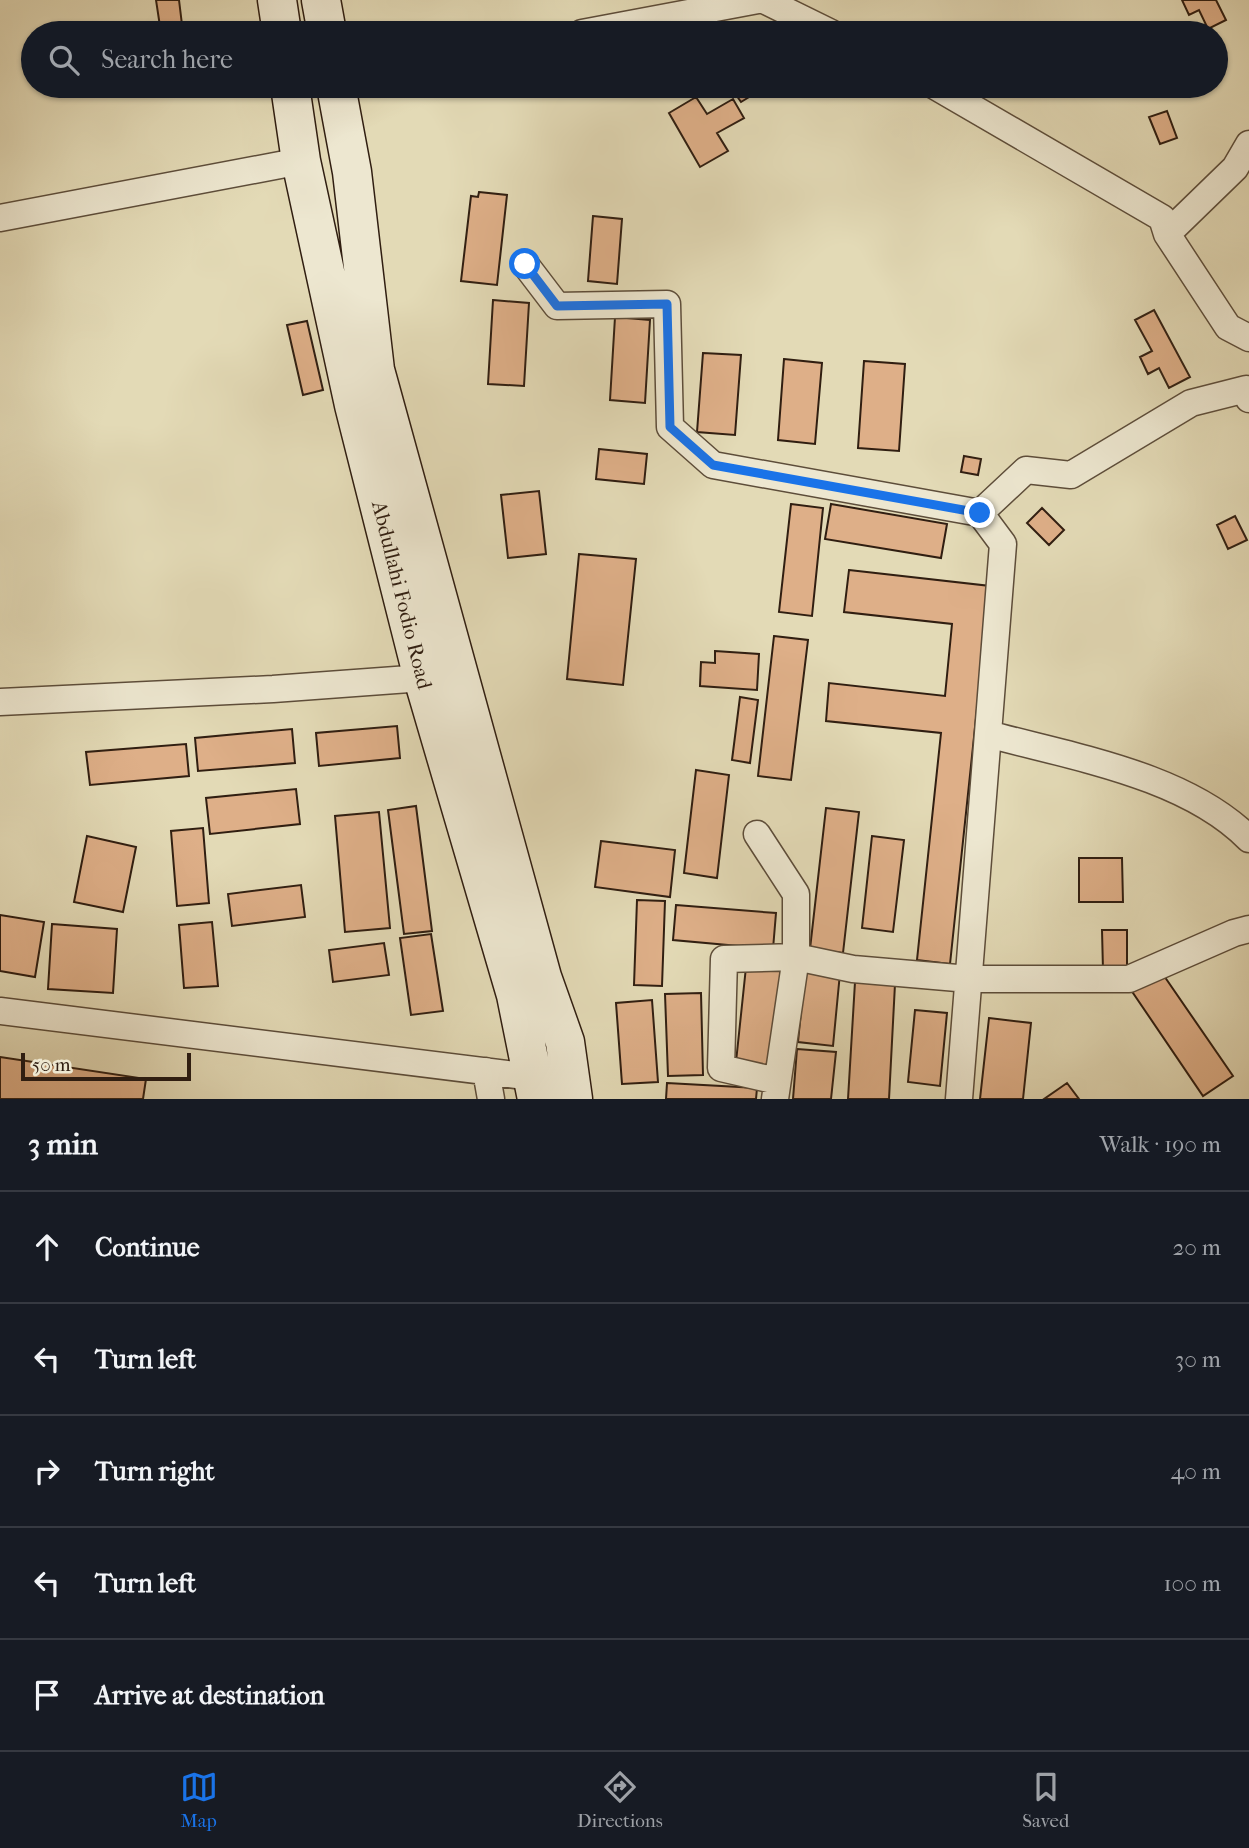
<!DOCTYPE html>
<html lang="en">
<head>
<meta charset="utf-8">
<style>
	:root { --surface:#171b24; --page:#242831; --text:#f1f3f6; --muted:#9ea1a6; --line:#363941; --accent:#1a73e8 }
	body { margin:0; font-family:"IM FELL French Canon",serif; background:var(--page); color:var(--text) }
	.scale { position:absolute; left:21px; bottom:18px; width:170px; box-sizing:border-box; padding-left:7px; border:4px solid #301e11; border-top:0; font-size:19px; line-height:24px; white-space:nowrap; color:#301e11; -webkit-text-stroke:5px #ede7d0; paint-order:stroke }
	.stop { position:absolute; width:21px; height:21px; margin:-16px; border:5px solid #1a73e8; border-radius:50%; background:#fff }
	.stop.end { background:#1a73e8; border-color:#fff; box-shadow:0 2px 7px #0008 }
	.list { margin:0; padding:0; list-style:none }
	h2 { display:flex; justify-content:space-between; align-items:center; height:91px; margin:0; padding:0 28px; font-size:30px }
	h2 small { font-size:23px; font-weight:400; color:var(--muted) }
	.list li { display:grid; grid-template-columns:46px 1fr auto; gap:21px; align-items:center; box-sizing:border-box; height:112px; padding:0 28px; border-top:2px solid var(--line) }
	.list b { display:block; font-size:26px; white-space:nowrap }
	.list em { font-size:23px; font-style:normal; color:var(--muted) }
	.icon { flex:none; width:38px; height:38px; fill:none; stroke:currentColor; stroke-width:2; stroke-linecap:round; stroke-linejoin:round }
	.map { position:relative; flex:none; width:1249px; height:1099px; overflow:hidden }
	.search { position:absolute; background:var(--surface); box-shadow:0 2px 5px #0004; left:21px; right:21px; top:21px; height:77px; display:flex; align-items:center; gap:18px; box-sizing:border-box; padding:0 24px; border-radius:38px; color:var(--muted); font-size:26px }
	.sheet { height:651px; background:var(--surface) }
	nav { display:flex; justify-content:space-around; align-items:center; box-sizing:border-box; height:98px; border-top:2px solid var(--line); background:var(--surface); font-size:19px; color:var(--muted) }
	nav a { display:grid; justify-items:center; gap:4px }
	nav .on { color:var(--accent) }
	.map>svg:first-child { display:block }
</style>
</head>
<body>
<div class="map">
<svg width="1249" height="1099" viewBox="0 0 1249 1099">
	<rect width="100%" height="100%" fill="#e3dab6"/>
	<filter id="stains"><feTurbulence type="fractalNoise" baseFrequency=".00286" numOctaves="4"/><feColorMatrix values="0 0 0 0 .2 0 0 0 0 .09 0 0 0 0 .02 0 0 0 .5 -.17"/></filter>
	<radialGradient id="worn" r=".72"><stop offset=".6" stop-color="#630" stop-opacity="0"/><stop offset="1" stop-color="#630" stop-opacity=".3"/></radialGradient>
	<path fill="#deaf88" stroke="#301e11" stroke-width="2" d="M156,0H179L183,33H161Z
		M1182,0H1216L1226,20L1208,29L1199,10L1189,15Z
		M99,29L100,33H54Z
		M108,86H135V87L108,89Z
		M730,86H749L754,94L741,102Z
		M961,86H982L967,95Z
		M696,97L707,114L733,99L744,118L717,133L728,151L700,167L669,113Z
		M1167,111L1177,138L1160,144L1149,117Z
		M479,192L507,195L497,285L461,281L471,196L478,197Z
		M593,216L622,219L617,284L588,281Z
		M493,300L529,303L524,386L488,384Z
		M1154,310L1190,377L1169,388L1159,368L1148,374L1140,357L1152,351L1135,320Z
		M615,317L650,320L645,403L610,400Z
		M307,321L323,390L303,395L287,325Z
		M703,353L741,355L735,435L697,432Z
		M784,359L822,363L815,444L778,440Z
		M864,361L905,364L899,451L858,448Z
		M599,449L647,454L644,484L596,479Z
		M964,456L981,459L978,475L961,472Z
		M539,491L546,554L508,558L501,495Z
		M791,504L823,508L812,616L779,612Z
		M831,504L947,524L941,558L825,539Z
		M1042,508L1064,530L1049,545L1027,523Z
		M1235,516L1247,540L1228,549L1217,525Z
		M579,554L636,559L623,685L567,679Z
		M849,570L990,586L950,964L917,960L941,733L826,721L829,683L945,696L952,624L844,612Z
		M774,636L808,640L791,780L758,776Z
		M715,651L759,654L757,690L700,686L701,662L715,663Z
		M740,697L758,700L750,763L732,760Z
		M397,726L400,758L319,766L316,733Z
		M292,729L295,763L198,771L195,738Z
		M186,744L189,776L90,785L86,752Z
		M696,770L729,775L717,878L684,873Z
		M296,789L300,824L210,834L206,798Z
		M416,806L432,931L404,934L388,810Z
		M826,808L859,812L843,953L810,949Z
		M379,812L390,928L345,932L335,816Z
		M203,828L209,903L177,906L171,831Z
		M87,836L136,847L123,912L74,902Z
		M872,836L904,840L893,932L862,928Z
		M601,841L675,850L670,897L595,887Z
		M1079,858H1122L1123,902H1079Z
		M301,885L305,917L232,926L228,894Z
		M637,900L665,901L662,986L634,985Z
		M676,905L776,913L773,949L673,940Z
		M0,915L44,922L35,977L0,971Z
		M212,922L218,986L184,988L179,925Z
		M52,924L117,929L113,993L48,989Z
		M1102,930H1127V970H1103Z
		M431,934L443,1011L411,1015L400,938Z
		M384,943L389,975L333,982L329,950Z
		M746,967L782,971L772,1066L736,1062Z
		M805,969L840,973L833,1046L798,1042Z
		M1160,970L1233,1076L1203,1096L1131,990Z
		M855,982L895,984L889,1099H848Z
		M701,993L703,1075L668,1076L665,994Z
		M652,1000L658,1082L622,1084L616,1003Z
		M915,1010L947,1013L940,1086L908,1082Z
		M989,1018L1031,1023L1023,1099H980Z
		M797,1049L836,1052L831,1099H793Z
		M0,1057L146,1079L143,1099H0Z
		M667,1083L757,1088L756,1099H666Z
		M1067,1083L1079,1099H1044Z"/>
	<g fill="none" stroke-linecap="round" stroke-linejoin="round">
		<defs>
			<path id="minor" d="M764,0L831,33
				M582,33L758,0
				M935,86L1162,218L1167,234L1228,327L1249,338
				M0,218L301,161
				M1167,234L1235,168L1249,144
				M525,264L557,306L667,304L670,427L713,465L980,513L1003,544L959,1099
				M980,513L1026,470L1071,475L1191,403L1246,389L1249,399
				M0,702L273,689L423,678
				M988,734C1072,757 1186,775 1249,839
				M757,834L796,894V957L724,959L721,1068L777,1081
				M0,1011L532,1077
				M486,1071L491,1099
				M775,1099L796,957L853,969L969,979H1129L1234,933L1249,929"/>
			<path id="secondary" d="M277,0L282,33
				M321,0L327,33
				M290,86L301,161L354,405L423,678L516,995L537,1099
				M336,86L352,172L375,370L542,977L565,1042L573,1099"/>
		</defs>
		<use href="#minor" stroke="#5d4d3a" stroke-width="29"/>
		<use href="#secondary" stroke="#301e11" stroke-width="41"/>
		<use href="#minor" stroke="#ede7d0" stroke-width="26"/>
		<use href="#secondary" stroke="#ede7d0" stroke-width="38"/>
	</g>
	<g fill="none" stroke-linecap="round" stroke-linejoin="round">
		<path stroke="#1a73e8" stroke-width="9" d="M525,264L557,306L667,304L670,427L713,465L980,513"/>
	</g>
	<g text-anchor="middle" stroke-width="5" stroke-linejoin="round" paint-order="stroke">
		<g font-size="21" fill="#301e11" stroke="#ede7d0">
			<text transform="translate(402 595) rotate(76)" y="7">Abdullahi Fodio Road</text>
		</g>
	</g>
	<rect width="100%" height="100%" filter="url(#stains)"/>
	<rect width="100%" height="100%" fill="url(#worn)"/>
</svg>
<div class="scale">50 m</div>
<div class="stop" style="left:525px;top:264px"></div>
<div class="stop end" style="left:980px;top:513px"></div>
<div class="search"><svg class="icon" aria-label="search" viewBox="0 0 24 24"><circle cx="10" cy="10" r="6"/><path d="M15 15l6 6"/></svg>Search here</div>
</div>
<section class="sheet">
<h2>3 min<small>Walk · 190 m</small></h2>
<ul class="list">
<li><svg class="icon" aria-label="ahead" viewBox="0 0 24 24"><path d="M12 20V5M6 11l6-6 6 6"/></svg><div><b>Continue</b></div><em>20 m</em></li>
<li><svg class="icon" aria-label="left" viewBox="0 0 24 24"><path d="M17 20v-9H6M10 6l-5 5 5 5"/></svg><div><b>Turn left</b></div><em>30 m</em></li>
<li><svg class="icon" aria-label="right" viewBox="0 0 24 24"><path d="M7 20v-9h11M14 6l5 5-5 5"/></svg><div><b>Turn right</b></div><em>40 m</em></li>
<li><svg class="icon" aria-label="left" viewBox="0 0 24 24"><path d="M17 20v-9H6M10 6l-5 5 5 5"/></svg><div><b>Turn left</b></div><em>100 m</em></li>
<li><svg class="icon" aria-label="arrive" viewBox="0 0 24 24"><path d="M6 21V4h12l-3 4 3 4H6"/></svg><div><b>Arrive at destination</b></div></li>
</ul>
</section>
<nav>
<a class="on"><svg class="icon" aria-label="map" viewBox="0 0 24 24"><path d="M3 6l6-2 6 2 6-2v14l-6 2-6-2-6 2zM9 4v14M15 6v14"/></svg>Map</a>
<a><svg class="icon" aria-label="directions" viewBox="0 0 24 24"><path d="M12 3l9 9-9 9-9-9zM9 14v-3h6M13 9l2 2-2 2"/></svg>Directions</a>
<a><svg class="icon" aria-label="saved" viewBox="0 0 24 24"><path d="M7 4h10v16l-5-4-5 4z"/></svg>Saved</a>
</nav>
</body>
</html>
